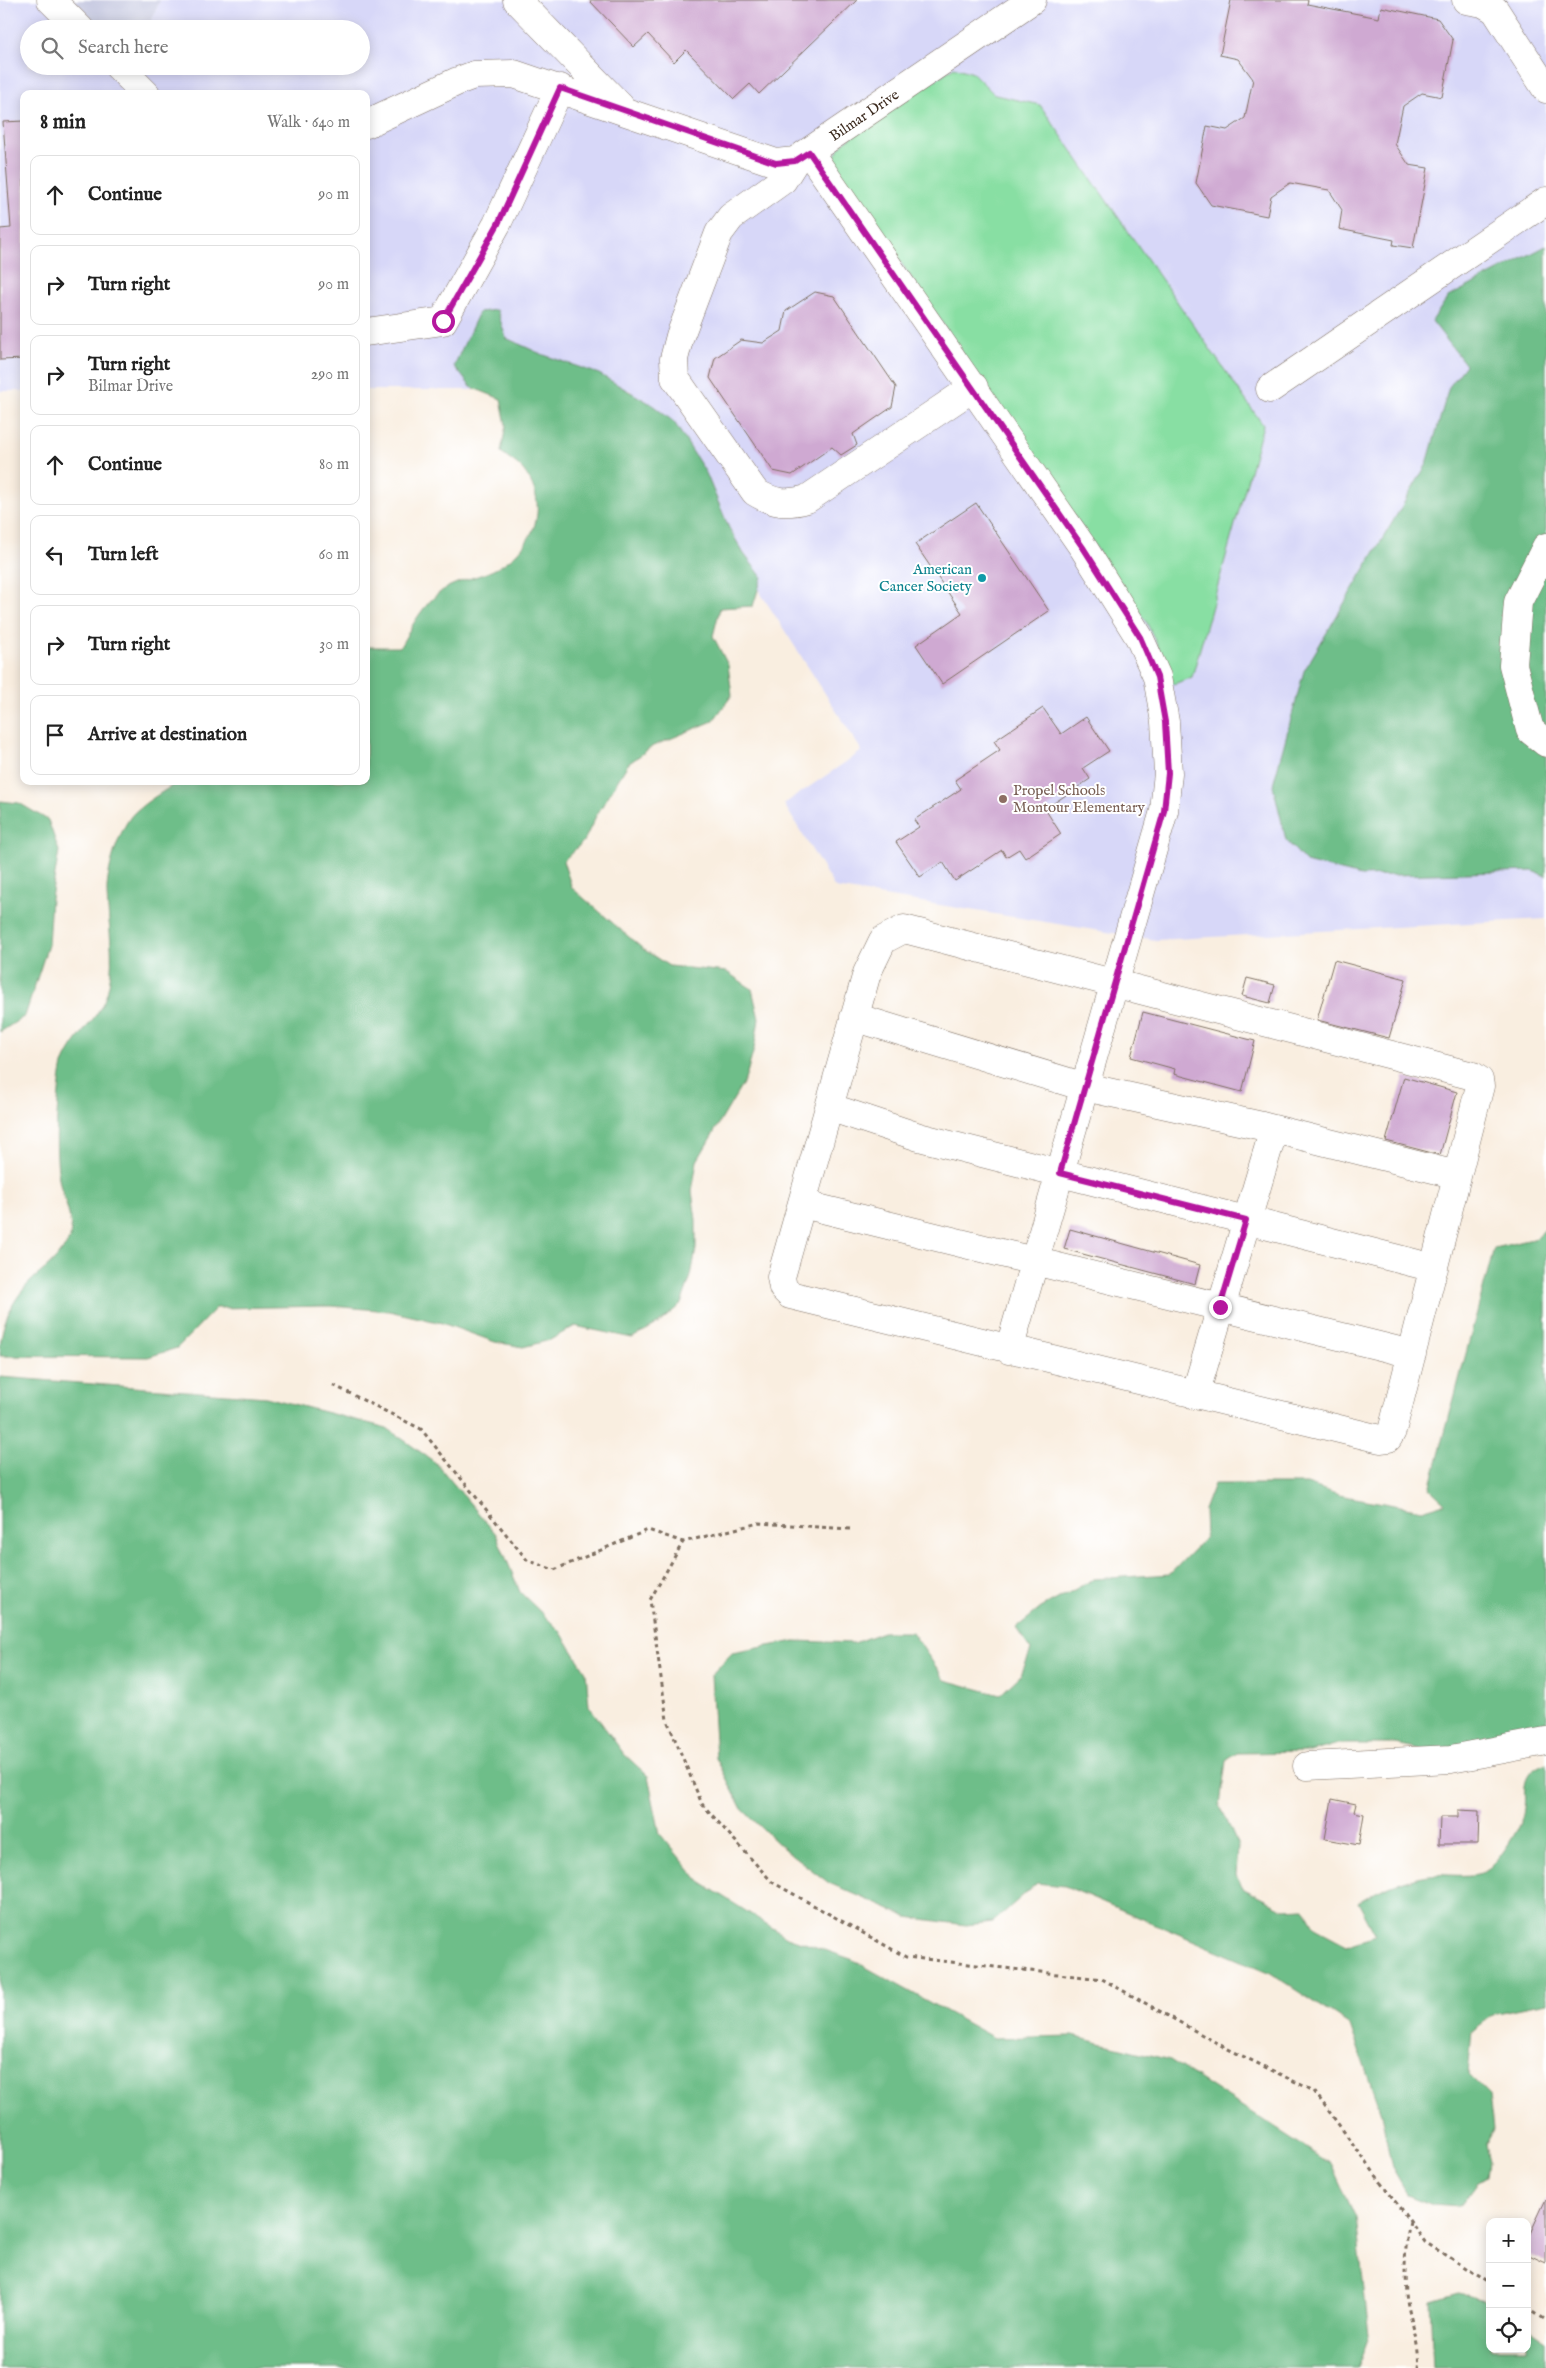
<!DOCTYPE html>
<html lang="en">
<head>
<meta charset="utf-8">
<style>
	:root { --surface:#fff; --page:#f2f2f2; --text:#222; --muted:#767676; --line:#e0e0e0 }
	body { margin:0; font-family:"IM FELL English",serif; background:var(--page); color:var(--text) }
	.controls { position:absolute; right:15px; bottom:15px; display:grid; overflow:hidden; border-radius:10px; box-shadow:0 2px 12px #0003 }
	.controls button { width:45px; height:45px; display:grid; place-items:center; padding:0; border:0; border-bottom:1px solid var(--line); background:var(--surface); color:var(--text); font:25px sans-serif }
	.stop { position:absolute; width:15px; height:15px; margin:-11px; border:4px solid #b5179e; border-radius:50%; background:#fff }
	.stop.end { background:#b5179e; border-color:#fff; box-shadow:0 1px 5px #0008 }
	.list { margin:0; padding:0; list-style:none }
	h2 { display:flex; justify-content:space-between; align-items:center; height:65px; margin:0; padding:0 20px; font-size:21px }
	h2 small { font-size:16px; font-weight:400; color:var(--muted) }
	.list li { display:grid; grid-template-columns:32px 1fr auto; gap:15px; align-items:center; box-sizing:border-box; height:80px; margin:0 10px 10px; padding:0 10px; border:1px solid var(--line); border-radius:10px }
	.list b { display:block; font-size:19px; white-space:nowrap }
	.list p { margin:0; font-size:16px; white-space:nowrap; color:var(--muted) }
	.list em { font-size:16px; font-style:normal; color:var(--muted) }
	.icon { flex:none; width:28px; height:28px; fill:none; stroke:currentColor; stroke-width:2; stroke-linecap:round; stroke-linejoin:round }
	.map { position:relative; flex:none; width:1546px; height:2368px; overflow:hidden }
	.search { position:absolute; background:var(--surface); box-shadow:0 2px 12px #0003; left:20px; top:20px; width:350px; height:55px; display:flex; align-items:center; gap:12px; box-sizing:border-box; padding:0 18px; border-radius:28px; color:var(--muted); font-size:19px }
	.panel { position:absolute; background:var(--surface); box-shadow:0 2px 12px #0003; left:20px; top:90px; width:350px; height:695px; border-radius:10px }
	.map>svg:first-child { display:block }
</style>
</head>
<body>
<div class="map">
<svg width="1546" height="2368" viewBox="0 0 1546 2368">
	<rect width="100%" height="100%" fill="#fff"/>
	<filter id="ink" filterUnits="userSpaceOnUse"><feTurbulence type="fractalNoise" baseFrequency=".02" numOctaves="2"/><feDisplacementMap in="SourceGraphic" scale="10" xChannelSelector="R" yChannelSelector="G"/><feConvolveMatrix kernelMatrix="1 2 1 2 8 2 1 2 1" color-interpolation-filters="sRGB"/></filter>
	<filter id="wash" filterUnits="userSpaceOnUse"><feTurbulence type="fractalNoise" baseFrequency=".0096" numOctaves="4" result="noise"/><feDisplacementMap in="SourceGraphic" scale="20" xChannelSelector="R" yChannelSelector="G"/><feGaussianBlur stdDeviation="1.12" result="paint"/><feColorMatrix in="noise" values="0 0 0 0 0 0 0 0 0 0 0 0 0 0 0 0 0 1.4 0 .05"/><feComposite in="paint" operator="in"/></filter>
	<g filter="url(#wash)">
		<rect width="100%" height="100%" fill="#f9eee0"/>
		<path fill="#d7d7f8" d="M0,0H51L80,29H29V66H361V29H148L160,0H1546V919L1156,940L835,888L784,804L862,751L630,390H366V94H24V391H0Z"/>
		<path fill="#bfc2dd" d="M51,0H160L148,29H80Z"/>
		<path fill="#88dfa3" stroke="#628460" d="M954,67L973,73L995,95L1040,105L1263,425L1192,677L1174,684L1168,680L1158,647L1146,621L837,169L835,155L843,143Z"/>
		<path fill="#6ebe89" stroke="#547454" d="M1546,246V876L1533,871L1361,876L1306,862L1286,840L1273,785L1304,671L1427,464L1449,387L1466,365L1432,321L1448,297Z
			M497,310L506,338L541,354L599,374L651,404L674,422L706,473L729,528L744,554L762,577L753,606L720,608L713,636L728,665L732,695L713,721L653,746L628,764L596,816L584,841L563,861L572,888L643,949L669,966L727,972L752,989L759,1019L754,1049L745,1080L697,1161L692,1191L696,1220V1249L691,1276L681,1304L659,1323L632,1338L575,1326L550,1340L523,1347L495,1342L442,1323L389,1311L332,1306L216,1308L177,1348L148,1357L0,1356C0,1327 9,1304 30,1282C40,1272 51,1266 60,1253C63,1249 68,1243 70,1238C74,1217 62,1198 59,1179C55,1151 56,1120 59,1092C60,1083 61,1070 64,1062C76,1033 103,1017 109,985C115,956 108,923 107,894C106,873 119,828 134,813C148,800 164,791 180,781H366V647H400C412,626 422,605 443,590C460,579 482,577 499,567C534,546 551,507 524,471C519,464 508,458 501,452L506,425L501,399L471,387L454,366L479,312Z
			M0,801L19,803L48,820L59,851L51,898L48,945L25,1016L0,1032Z
			M1546,1228V1737L1448,1755L1396,1744H1338L1311,1752L1237,1753L1226,1761L1220,1805L1238,1846L1236,1876L1244,1889L1284,1909L1304,1908L1315,1928L1347,1945L1376,1936L1358,1902C1382,1888 1402,1879 1429,1875C1447,1873 1480,1881 1492,1866C1501,1856 1517,1833 1521,1821C1531,1796 1513,1776 1546,1763V2003L1496,2013L1472,2031L1468,2074L1490,2096L1494,2129L1485,2146L1489,2162L1487,2177L1477,2183L1460,2206L1433,2204L1407,2194L1392,2168L1381,2114L1350,2025L1268,1972L1065,1886L1037,1883L993,1922L966,1925L907,1917L829,1883L783,1848L742,1809L716,1758L711,1675L732,1653L795,1641L854,1643L883,1632H912L945,1680L1000,1695L1021,1675L1031,1650L1016,1628L1041,1608L1094,1579L1170,1574L1205,1538L1204,1510L1214,1484H1307L1339,1495L1422,1510L1445,1503L1430,1489L1494,1248L1537,1238Z
			M0,1377L266,1397L387,1428L436,1463L496,1534L520,1592L560,1631L586,1672L589,1706L624,1754L648,1776L660,1834L700,1882L787,1937L851,1959L994,2038L1072,2036L1170,2060L1331,2164L1356,2218L1369,2335L1357,2368H0Z
			M1458,2293L1490,2302V2349H1527V2328L1546,2341V2368H1433L1430,2301Z"/>
		<g id="blocks">
			<path fill="#cfa9d2" d="M589,0H857L759,94L750,84L734,99L686,50L674,62L648,34L634,47Z
				M1231,0H1308L1307,4L1379,18L1381,7L1438,19L1453,40L1442,97L1422,93L1403,106L1395,144L1409,165L1428,168L1413,248L1393,245L1394,240L1339,229L1342,210L1329,190L1290,183L1271,196L1267,216L1211,205L1196,183L1207,126L1227,130L1245,118L1253,79L1238,59L1220,55Z
				M24,121V359L0,360V229L11,228L3,122Z
				M815,292L834,296L896,387L892,407L853,434L857,445L841,455L832,447L792,475L773,471L710,378L715,358L741,340L763,343L782,331L786,311Z
				M976,503L1049,611L942,684L916,645L962,613L915,544Z
				M1043,708L1061,734L1086,717L1109,751L1083,768L1090,779L1045,809L1061,834L1025,858L1019,849L1006,857L1002,850L955,881L943,862L920,877L896,842L919,827L914,820L961,789L955,780L1000,750L994,741Z
				M1334,960L1406,979L1389,1038L1317,1020Z
				M1247,978L1275,985L1270,1003L1242,996Z
				M1143,1012L1255,1041L1242,1092L1174,1074L1175,1069L1131,1057Z
				M1404,1077L1457,1092L1440,1155L1386,1141Z
				M1070,1229L1200,1265L1195,1284L1064,1249Z
				M1332,1799L1356,1804L1354,1812L1364,1814L1359,1845L1325,1839Z
				M1458,1810L1479,1811L1478,1844H1439L1440,1817H1458Z
				M1546,2199V2263L1527,2254V2240Z"/>
		</g>
	</g>
	<g filter="url(#ink)">
		<use href="#blocks" fill-opacity="0" stroke="#7e6f62" stroke-width="1"/>
		<g fill="none" stroke-linecap="round" stroke-linejoin="round">
			<defs>
				<path id="minor" d="M51,0L80,29
					M517,0L620,106
					M1466,0L1483,3L1495,10L1546,89
					M118,66L146,94
					M366,124L458,81L474,75L514,74L776,163L795,161L1032,0
					M809,152L1084,549L1139,637L1157,677L1165,722L1168,773L1164,811L1009,1350
					M795,161L783,180L731,217L719,233L680,336L674,359L675,378L755,492C773,503 786,505 807,499L974,387
					M366,332L443,321L497,224L560,88
					M1270,389L1546,201
					M1546,547L1518,602L1513,665L1530,730L1546,743
					M904,929L1473,1076L1479,1080L1480,1086L1392,1431L1388,1438L1380,1439L790,1295L783,1288L781,1277L867,973L883,940Z
					M854,1017L1085,1087L1262,1126L1457,1175
					M829,1107L919,1137L1434,1268
					M802,1204L1412,1354
					M1195,1395L1274,1129
					M1307,1766L1451,1759L1546,1741"/>
			</defs>
			<use href="#minor" stroke="#7e6f62" stroke-width="29"/>
			<path stroke="#7e6f62" stroke-width="3" stroke-dasharray="4 4" stroke-linecap="butt" d="M333,1385L421,1429L527,1560L554,1570L648,1530L683,1542
				M850,1529L759,1523L683,1542L650,1600L667,1720L702,1804L772,1882L906,1957L1102,1979L1224,2047L1314,2091L1425,2242L1490,2284
				M1410,2222C1405,2244 1404,2270 1406,2292C1408,2318 1421,2341 1418,2368
				M1527,2308L1546,2320"/>
			<use href="#minor" stroke="#fff" stroke-width="28"/>
		</g>
	</g>
	<g fill="none" stroke-linecap="round" stroke-linejoin="round" filter="url(#ink)">
		<path stroke="#b5179e" stroke-width="6" d="M443,321L498,224L560,88L776,163L795,161L809,152L1084,549L1140,637L1157,677L1165,722L1168,773L1164,811L1060,1173L1246,1220L1220,1307"/>
	</g>
	<circle fill="#0f9aa8" stroke="#fff" stroke-width="2" cx="982" cy="578" r="5"/>
	<circle fill="#8d6e63" stroke="#fff" stroke-width="2" cx="1003" cy="799" r="5"/>
	<g text-anchor="middle" stroke-width="4" stroke-linejoin="round" paint-order="stroke">
		<g font-size="15" fill="#3b2a1e" stroke="#fff">
			<text transform="translate(864 115) rotate(-34)" y="5">Bilmar Drive</text>
		</g>
		<g font-size="15" fill="#0d838f" stroke="#fff" text-anchor="end">
			<text x="972" y="574">American<tspan x="972" dy="17">Cancer Society</tspan></text>
		</g>
		<g font-size="15" fill="#785e54" stroke="#fff" text-anchor="start">
			<text x="1013" y="795">Propel Schools<tspan x="1013" dy="17">Montour Elementary</tspan></text>
		</g>
	</g>
</svg>
<div class="controls">
<button>+</button>
<button>−</button>
<button><svg class="icon" aria-label="locate" viewBox="0 0 24 24"><circle cx="12" cy="12" r="6"/><path d="M12 2v4M12 18v4M2 12h4M18 12h4"/></svg></button>
</div>
<div class="stop" style="left:443px;top:321px"></div>
<div class="stop end" style="left:1220px;top:1307px"></div>
<div class="search"><svg class="icon" aria-label="search" viewBox="0 0 24 24"><circle cx="10" cy="10" r="6"/><path d="M15 15l6 6"/></svg>Search here</div>
<section class="panel">
<h2>8 min<small>Walk · 640 m</small></h2>
<ul class="list">
<li><svg class="icon" aria-label="ahead" viewBox="0 0 24 24"><path d="M12 20V5M6 11l6-6 6 6"/></svg><div><b>Continue</b></div><em>90 m</em></li>
<li><svg class="icon" aria-label="right" viewBox="0 0 24 24"><path d="M7 20v-9h11M14 6l5 5-5 5"/></svg><div><b>Turn right</b></div><em>90 m</em></li>
<li><svg class="icon" aria-label="right" viewBox="0 0 24 24"><path d="M7 20v-9h11M14 6l5 5-5 5"/></svg><div><b>Turn right</b><p>Bilmar Drive</p></div><em>290 m</em></li>
<li><svg class="icon" aria-label="ahead" viewBox="0 0 24 24"><path d="M12 20V5M6 11l6-6 6 6"/></svg><div><b>Continue</b></div><em>80 m</em></li>
<li><svg class="icon" aria-label="left" viewBox="0 0 24 24"><path d="M17 20v-9H6M10 6l-5 5 5 5"/></svg><div><b>Turn left</b></div><em>60 m</em></li>
<li><svg class="icon" aria-label="right" viewBox="0 0 24 24"><path d="M7 20v-9h11M14 6l5 5-5 5"/></svg><div><b>Turn right</b></div><em>30 m</em></li>
<li><svg class="icon" aria-label="arrive" viewBox="0 0 24 24"><path d="M6 21V4h12l-3 4 3 4H6"/></svg><div><b>Arrive at destination</b></div></li>
</ul>
</section>
</div>
</body>
</html>
